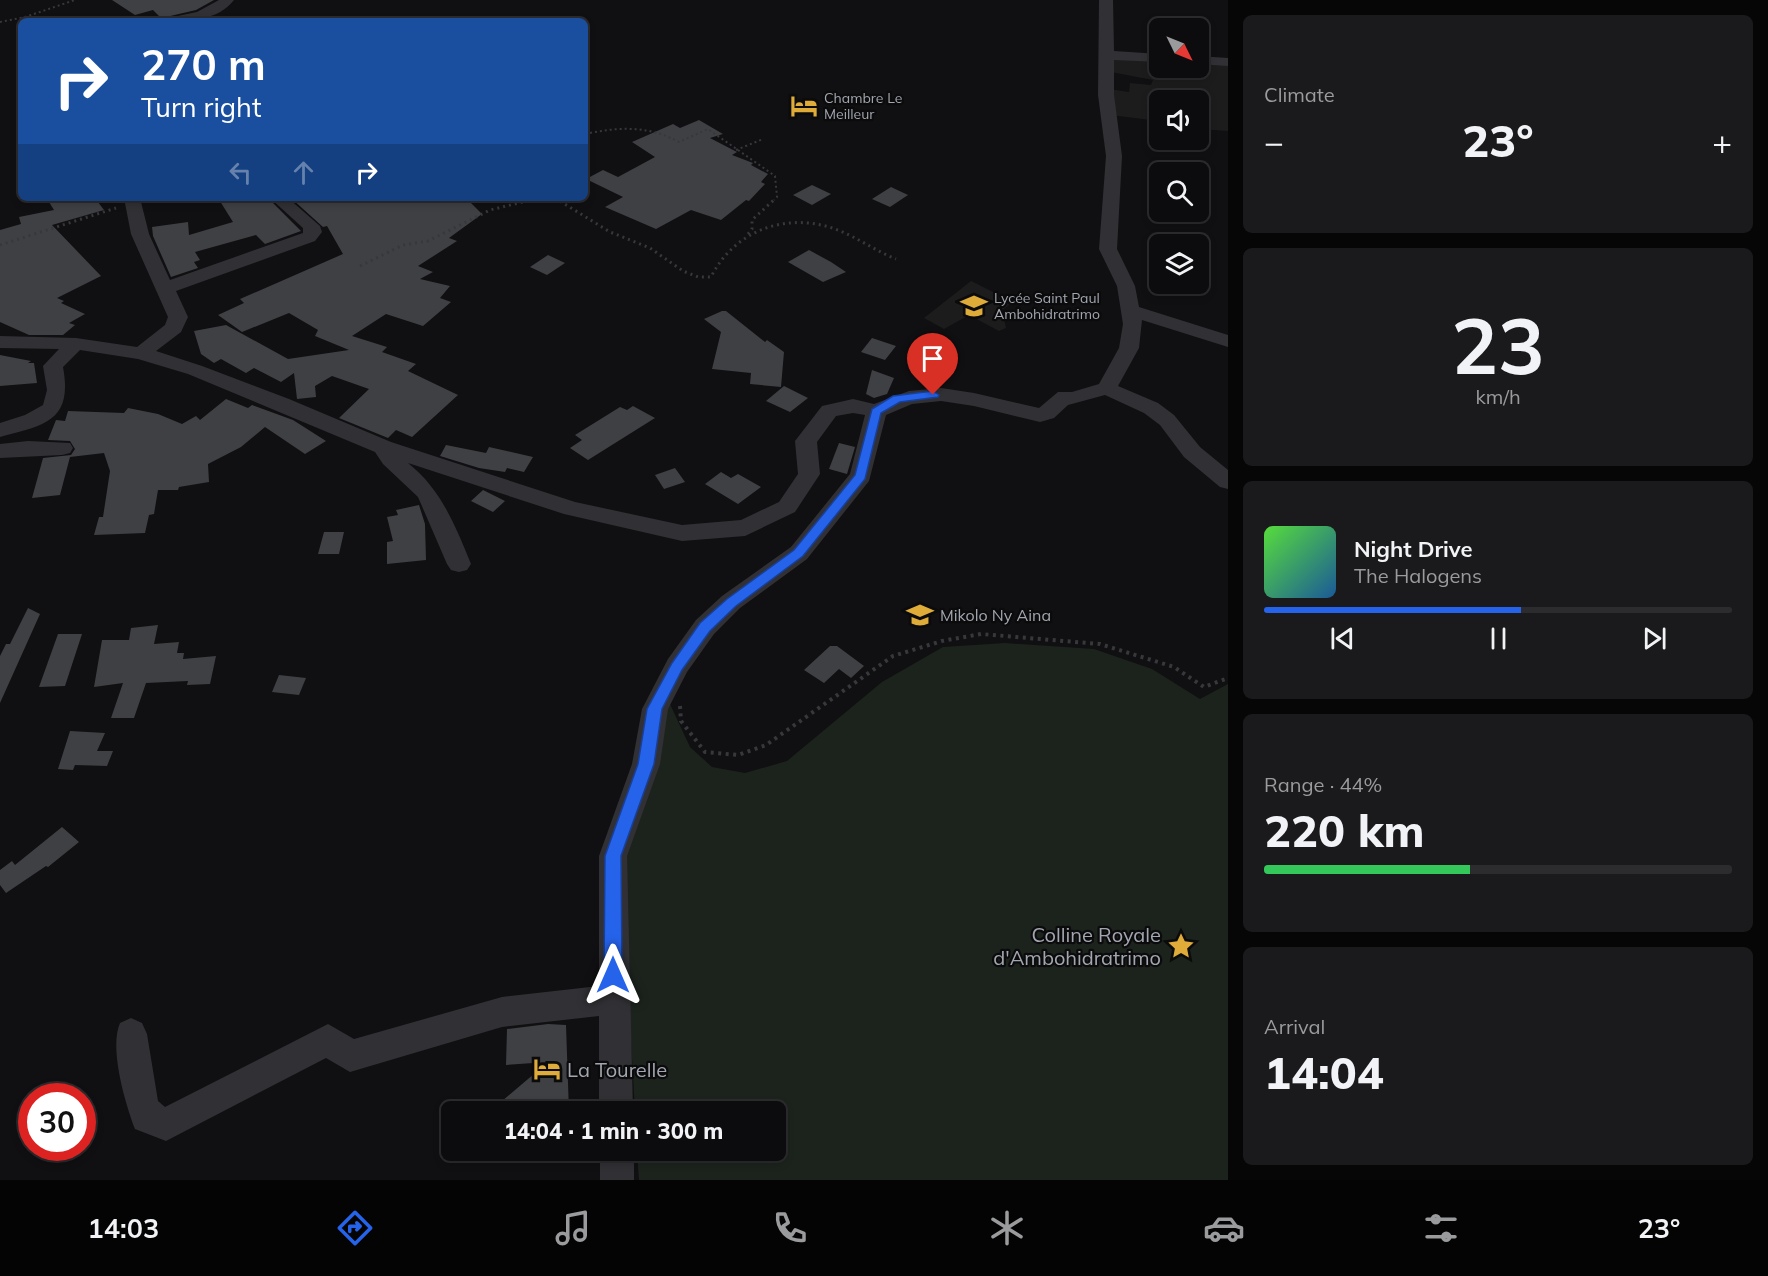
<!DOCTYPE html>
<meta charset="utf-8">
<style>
:root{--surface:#0c0b0d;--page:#1a191b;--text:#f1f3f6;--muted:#9a9b9d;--line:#2c2b2e;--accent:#2563eb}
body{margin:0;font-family:Mulish,sans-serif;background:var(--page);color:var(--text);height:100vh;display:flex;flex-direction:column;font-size:22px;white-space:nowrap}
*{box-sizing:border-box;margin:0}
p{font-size:20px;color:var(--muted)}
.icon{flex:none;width:33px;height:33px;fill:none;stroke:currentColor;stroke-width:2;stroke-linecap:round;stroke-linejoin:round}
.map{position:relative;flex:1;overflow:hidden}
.details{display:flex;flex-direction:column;gap:15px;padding:15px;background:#070607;width:540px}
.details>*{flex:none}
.top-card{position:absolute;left:18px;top:18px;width:570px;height:183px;border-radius:9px;box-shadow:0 3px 9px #0003,0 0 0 2px var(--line);background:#1a4fa0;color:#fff;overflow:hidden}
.needle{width:39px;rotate:133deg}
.buttons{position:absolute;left:1149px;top:18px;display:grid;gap:12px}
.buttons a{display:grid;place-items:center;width:60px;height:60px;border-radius:9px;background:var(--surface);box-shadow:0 3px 9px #0003,0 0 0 2px var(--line);font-size:30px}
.speed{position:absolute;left:18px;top:1083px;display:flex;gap:12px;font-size:30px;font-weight:700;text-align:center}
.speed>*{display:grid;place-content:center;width:78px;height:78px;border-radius:50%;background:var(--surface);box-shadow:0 3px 9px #0003,0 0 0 2px var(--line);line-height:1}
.speed .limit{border:9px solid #d22;background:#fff;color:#111}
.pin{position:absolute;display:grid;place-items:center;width:51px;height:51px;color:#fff;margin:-62px -26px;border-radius:50% 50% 50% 0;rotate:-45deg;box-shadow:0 0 6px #0007}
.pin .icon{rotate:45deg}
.me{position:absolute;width:66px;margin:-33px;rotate:0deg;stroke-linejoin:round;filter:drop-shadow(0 0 4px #0008)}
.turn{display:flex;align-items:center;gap:21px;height:126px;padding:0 24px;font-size:27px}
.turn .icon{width:78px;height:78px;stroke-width:2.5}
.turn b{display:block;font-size:42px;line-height:51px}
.lanes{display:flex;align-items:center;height:57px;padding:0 24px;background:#0003;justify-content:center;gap:30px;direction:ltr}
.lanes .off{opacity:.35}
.big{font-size:45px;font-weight:800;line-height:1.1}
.details .tile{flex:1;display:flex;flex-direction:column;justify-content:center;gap:9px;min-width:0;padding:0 21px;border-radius:9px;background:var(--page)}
.details .dial{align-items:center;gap:0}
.dial b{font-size:78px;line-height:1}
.song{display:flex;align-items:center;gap:18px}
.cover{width:72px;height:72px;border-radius:9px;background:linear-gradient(135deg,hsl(110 70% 55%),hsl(210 70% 35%))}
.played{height:6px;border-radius:3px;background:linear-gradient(90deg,var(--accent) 55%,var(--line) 55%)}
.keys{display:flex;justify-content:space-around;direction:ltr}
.heat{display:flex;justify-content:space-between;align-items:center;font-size:33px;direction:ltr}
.charge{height:9px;border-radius:4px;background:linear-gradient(90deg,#34c759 44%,var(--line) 0)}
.trip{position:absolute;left:441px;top:1101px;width:345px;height:60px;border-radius:9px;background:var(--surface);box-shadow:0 3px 9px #0003,0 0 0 2px var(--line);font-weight:800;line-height:60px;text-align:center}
.menu{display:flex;height:96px;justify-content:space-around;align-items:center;background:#050405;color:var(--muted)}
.menu .icon{width:42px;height:42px}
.menu .current{color:var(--accent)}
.menu b{font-size:27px;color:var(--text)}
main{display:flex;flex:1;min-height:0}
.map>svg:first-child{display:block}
.built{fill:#1c1c1d}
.green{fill:#1c231d}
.building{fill:#3f4044}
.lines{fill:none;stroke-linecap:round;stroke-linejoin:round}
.path-far2{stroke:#37383c;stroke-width:2;stroke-dasharray:2 3;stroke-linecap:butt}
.path-far1{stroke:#37383c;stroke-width:3;stroke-dasharray:2 4;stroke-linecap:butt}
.path{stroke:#37383c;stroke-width:4;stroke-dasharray:3 4.5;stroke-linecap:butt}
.minor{fill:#313135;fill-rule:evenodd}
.route{fill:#2563eb;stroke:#184099;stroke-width:1.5}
.labels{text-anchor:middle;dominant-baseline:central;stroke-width:4.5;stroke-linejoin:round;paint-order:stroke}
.far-poi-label{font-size:14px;fill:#a2a6b0;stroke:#0b0b0c;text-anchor:start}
.poi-label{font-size:16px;fill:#a2a6b0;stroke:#0b0b0c;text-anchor:start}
.near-poi-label{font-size:20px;fill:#a2a6b0;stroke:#0b0b0c;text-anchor:end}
</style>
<main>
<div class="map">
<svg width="1228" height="1180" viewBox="0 0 1228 1180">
<rect width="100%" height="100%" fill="#100f11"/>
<g class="built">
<polygon points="1112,58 1159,60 1160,68 1198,68 1199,62 1228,64 1228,131 1199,129 1198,100 1160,100 1159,121 1110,115 1109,89 1129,92 1130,83 1151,85 1153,80 1111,72"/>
<polygon points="971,281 1013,302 1002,310 1006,328 999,331 969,315 944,329 924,318"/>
</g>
<polygon class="green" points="1005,643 1094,649 1152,669 1200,699 1228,684 1228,1180 639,1180 637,1151 776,1150 776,1112 635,1111 621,864 669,702 690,747 712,767 745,773 787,761 882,682 943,647"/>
<g class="building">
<polygon points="112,0 214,0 196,10 166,17 159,16 153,10 135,15"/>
<polygon points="699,120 723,134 710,138 737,152 732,155 753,163 751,165 768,174 761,182 765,184 749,201 746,200 721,220 691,210 656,229 605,207 623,197 586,179 603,170 618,177 655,157 632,142 673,124 680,128"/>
<polygon points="812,185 831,194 812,205 793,195"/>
<polygon points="891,187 908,195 890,207 872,199"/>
<polygon points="62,198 95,198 104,210 52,225 101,276 57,298 64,301 61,303 85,314 69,323 75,325 63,335 29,335 0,322 0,230 21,224 19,217 54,210 49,202"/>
<polygon points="218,198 268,198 301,231 265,244 256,235 195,252 200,260 194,262 198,268 171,277 153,236 152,227 188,222 189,235 233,222"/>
<polygon points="291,198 435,198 437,201 466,198 482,214 449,238 457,241 418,266 433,272 420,279 450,286 440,298 451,302 423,326 386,314 352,336 387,347 382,352 416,364 408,371 458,395 412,437 396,430 388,438 339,418 369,389 332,376 315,386 316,397 297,399 294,373 281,382 254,368 246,373 221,359 214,363 201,354 194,331 226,325 288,359 349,350 315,336 318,330 289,313 242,332 218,315 244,303 240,299 343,254 327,226 323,227"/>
<polygon points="809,250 831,262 846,272 823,282 788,262"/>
<polygon points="548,255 565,263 547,275 530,267"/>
<polygon points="722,311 726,311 765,342 767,340 784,352 781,387 750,384 751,373 712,369 721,332 704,319"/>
<polygon points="872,338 896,346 885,360 861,352"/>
<polygon points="0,355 31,361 28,363 34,363 37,383 0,386"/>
<polygon points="872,370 894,378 887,394 874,398 866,394"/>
<polygon points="784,386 808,398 790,412 766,401"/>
<polygon points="226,399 248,408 252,405 293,420 326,441 305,454 265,427 241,447 208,464 209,482 179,487 178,490 158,490 154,514 149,515 145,533 94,535 99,517 103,517 110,471 104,453 70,457 60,495 32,498 43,458 71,455 75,449 70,441 48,440 56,420 65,421 68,411 124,413 128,408 158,414 182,424 196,416 200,420"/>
<polygon points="633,406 655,418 588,460 570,448 582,440 575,435 620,407 627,410"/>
<polygon points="839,443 855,447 847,474 829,469"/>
<polygon points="446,445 486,453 489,447 533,457 524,472 507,468 505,472 479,468 440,456"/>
<polygon points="675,468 685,482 664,489 655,475"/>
<polygon points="721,472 731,478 738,474 761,487 738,504 705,484"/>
<polygon points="483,490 505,501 493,512 471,501"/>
<polygon points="419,505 425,524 426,560 387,564 387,542 393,541 387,517 398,515 396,510"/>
<polygon points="324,532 344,532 339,554 318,554"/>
<polygon points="28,608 40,614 0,703 0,656 6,644 10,644"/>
<polygon points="158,625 154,644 179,642 177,653 184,653 183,659 216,656 210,684 187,685 188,681 146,683 134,718 111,718 123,683 94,687 102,640 129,640 131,628"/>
<polygon points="58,634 82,634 65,686 39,687"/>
<polygon points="830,646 837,646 864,666 851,678 839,669 824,683 804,670"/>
<polygon points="279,675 306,678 299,695 272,692"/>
<polygon points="70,731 105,733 97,751 113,751 107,766 75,765 73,770 58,769"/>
<polygon points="62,827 79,842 48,867 46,866 6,893 0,885 0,870 12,861 15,865"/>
<polygon points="548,1024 566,1025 569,1112 489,1112 548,1062 506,1065 507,1029"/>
</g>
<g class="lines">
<g class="path-far2">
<polyline points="0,22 25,17 75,0"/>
<path d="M585,134c33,-7 63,-9 94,8l29,-13 67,47 2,21 -3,3"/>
<polyline points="736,150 763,139"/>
<polyline points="554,198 557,200"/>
<polyline points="532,200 540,198"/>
</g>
<g class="path-far1">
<path d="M555,198l55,34 40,16 33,23 15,6h13c22,-44 70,-64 118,-50 24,7 44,23 67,32"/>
<polyline points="748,234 752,229 752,220 776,198"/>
<polyline points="0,245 116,208"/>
<polyline points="360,266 403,245 428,241 490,210 539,198"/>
</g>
<polyline class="path" points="680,706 681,721 705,752 738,755 766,745 893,656 942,641 981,634 1100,644 1174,667 1204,687 1228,678"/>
<g class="minor">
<path d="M219,0h15c-17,21 -43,21 -68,21l2,-3 29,-6z"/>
<path d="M1099,0h14l1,51 46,3v8l-46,-2v35l8,61 -5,93 18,37 4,21 89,28v12l-86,-27 -3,28 -21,38 40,17 16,12 26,32 28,23v19l-8,-2 -36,-30 -24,-32 -16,-12 -39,-18 -37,10 -14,13 -14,4 -66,-16 -33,-5 -29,3 -26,11 -17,66 -62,78 -67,49 -26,26 -27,38 -19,37 -8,55 -33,92 6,256h-34v-96l-97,11 -152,45 -24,-14 -160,83 -31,-12c-10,-26 -26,-81 -15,-106l11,-5 11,5 5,11 11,67 7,6 163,-83 26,15 148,-42 97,-11v-130l33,-92 10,-55 26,-50 28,-39 26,-24 69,-49 59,-73 15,-59 -12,-2 -17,3 -19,26 3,32 -25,38 -50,24 -63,5 -118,-27 -156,-51c33,26 47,62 63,101l-4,6 -8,2 -8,-2 -4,-6 -29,-67 -35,-33 -8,-12 -187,-78 -50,-15 -58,-9 -17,17c10,54 -18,58 -63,70v-14l25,-8 18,-10 4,-15 -4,-24 16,-17 -59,-1v-12l76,2 61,9 28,-22 3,-8 -37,-83 -7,-36h16l9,36 21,46 133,-47v-5l-33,-30h18l32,28 2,6 -7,9 -139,50 12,26 -7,15 -25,19 46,15 87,33 102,43 184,60 107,23 59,-5 38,-18 19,-28 -3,-33 27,-35 31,-7 21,5 35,-13 32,-3 33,5 65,15 19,-16h14l27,-8 20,-36 4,-24 -6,-38 -18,-37 7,-93 -8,-61z"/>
<polygon points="1198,56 1228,58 1228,66 1198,64"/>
<polygon points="28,441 70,443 73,448 70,453 62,455 0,458 0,444"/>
<rect x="600" y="1150" width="34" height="30"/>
</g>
</g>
<polygon class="route" points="933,391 939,395 938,397 900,402 881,413 865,479 803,556 736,606 710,631 682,670 662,709 654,764 621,856 622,975 619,981 613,984 607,981 604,975 605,856 638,764 647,709 672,663 700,623 727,599 794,550 855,475 872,409 893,396"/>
<defs>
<symbol id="hotel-bare" viewBox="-9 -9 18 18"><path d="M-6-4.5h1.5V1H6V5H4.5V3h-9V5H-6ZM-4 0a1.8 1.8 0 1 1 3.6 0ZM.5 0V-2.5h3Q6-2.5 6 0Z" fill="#dfac39" stroke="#0b0b0c" stroke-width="2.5" paint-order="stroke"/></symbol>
<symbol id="school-bare" viewBox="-9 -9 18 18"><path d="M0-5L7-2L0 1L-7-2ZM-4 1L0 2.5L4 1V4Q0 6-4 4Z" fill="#dfac39" stroke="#0b0b0c" stroke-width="2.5" paint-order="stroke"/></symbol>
<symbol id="sight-bare" viewBox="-9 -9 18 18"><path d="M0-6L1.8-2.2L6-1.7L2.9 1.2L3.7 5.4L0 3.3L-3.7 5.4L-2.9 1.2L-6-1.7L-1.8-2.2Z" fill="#dfac39" stroke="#0b0b0c" stroke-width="2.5" paint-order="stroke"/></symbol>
</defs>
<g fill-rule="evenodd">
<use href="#hotel-bare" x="785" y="87" width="38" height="38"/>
<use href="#school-bare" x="955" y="287" width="38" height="38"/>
<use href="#school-bare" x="901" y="596" width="38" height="38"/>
<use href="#sight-bare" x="1162" y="927" width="38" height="38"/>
<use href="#hotel-bare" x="528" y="1050" width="38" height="38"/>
</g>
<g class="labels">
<g class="far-poi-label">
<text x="824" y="98">Chambre Le<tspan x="824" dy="16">Meilleur</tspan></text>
<text x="994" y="298">Lycée Saint Paul<tspan x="994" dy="16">Ambohidratrimo</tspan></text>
</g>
<g class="poi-label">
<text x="940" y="615">Mikolo Ny Aina</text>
</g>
<g class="near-poi-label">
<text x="1161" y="934">Colline Royale<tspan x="1161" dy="23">d'Ambohidratrimo</tspan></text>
<text x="567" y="1069" text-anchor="start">La Tourelle</text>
</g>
</g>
</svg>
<div class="buttons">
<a><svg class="needle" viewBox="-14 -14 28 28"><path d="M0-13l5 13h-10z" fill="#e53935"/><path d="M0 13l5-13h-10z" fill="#9a9b9d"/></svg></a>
<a><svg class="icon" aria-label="sound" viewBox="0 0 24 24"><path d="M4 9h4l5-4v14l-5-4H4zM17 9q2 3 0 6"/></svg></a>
<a><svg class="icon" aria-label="search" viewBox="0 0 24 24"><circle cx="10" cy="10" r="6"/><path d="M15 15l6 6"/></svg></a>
<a><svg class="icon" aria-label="layers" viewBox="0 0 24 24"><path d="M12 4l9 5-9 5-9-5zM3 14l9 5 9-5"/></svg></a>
</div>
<div class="speed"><div class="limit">30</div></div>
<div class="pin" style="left:933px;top:395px;background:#d93025"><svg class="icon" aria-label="arrive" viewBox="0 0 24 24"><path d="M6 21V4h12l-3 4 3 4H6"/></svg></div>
<svg class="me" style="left:613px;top:975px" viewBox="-20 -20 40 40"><path d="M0-17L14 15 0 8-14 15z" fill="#2563eb" stroke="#fff" stroke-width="4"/></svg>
<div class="trip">14:04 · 1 min · 300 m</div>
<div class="top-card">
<div class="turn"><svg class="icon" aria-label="right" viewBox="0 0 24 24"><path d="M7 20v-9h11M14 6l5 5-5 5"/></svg><div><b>270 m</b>Turn right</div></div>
<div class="lanes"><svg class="icon off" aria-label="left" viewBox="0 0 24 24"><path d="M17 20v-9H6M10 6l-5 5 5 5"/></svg><svg class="icon off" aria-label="ahead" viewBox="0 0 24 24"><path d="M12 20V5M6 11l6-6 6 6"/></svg><svg class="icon" aria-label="right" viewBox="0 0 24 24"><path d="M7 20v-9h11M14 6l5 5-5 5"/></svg></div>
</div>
</div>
<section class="details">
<div class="tile"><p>Climate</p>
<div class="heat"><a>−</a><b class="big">23°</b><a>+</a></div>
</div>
<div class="tile dial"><b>23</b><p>km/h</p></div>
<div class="tile">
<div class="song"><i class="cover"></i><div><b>Night Drive</b><p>The Halogens</p></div></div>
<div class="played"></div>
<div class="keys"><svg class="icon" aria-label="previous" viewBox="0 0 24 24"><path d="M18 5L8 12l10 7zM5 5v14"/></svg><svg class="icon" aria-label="pause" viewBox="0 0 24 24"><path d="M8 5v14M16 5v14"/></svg><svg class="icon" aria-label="next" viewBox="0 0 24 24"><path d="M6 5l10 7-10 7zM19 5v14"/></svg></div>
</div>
<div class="tile"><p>Range · 44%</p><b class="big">220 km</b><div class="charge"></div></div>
<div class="tile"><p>Arrival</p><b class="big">14:04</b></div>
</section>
</main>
<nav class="menu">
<b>14:03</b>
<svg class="icon current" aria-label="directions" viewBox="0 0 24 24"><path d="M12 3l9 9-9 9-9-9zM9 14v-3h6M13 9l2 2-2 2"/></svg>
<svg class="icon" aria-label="music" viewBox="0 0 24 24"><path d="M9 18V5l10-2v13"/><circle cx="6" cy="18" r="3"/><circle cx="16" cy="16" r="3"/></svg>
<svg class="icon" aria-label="phone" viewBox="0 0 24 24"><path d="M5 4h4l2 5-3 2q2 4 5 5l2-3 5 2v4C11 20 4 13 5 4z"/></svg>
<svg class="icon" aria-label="climate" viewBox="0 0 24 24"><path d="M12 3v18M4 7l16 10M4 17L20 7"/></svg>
<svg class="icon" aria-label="car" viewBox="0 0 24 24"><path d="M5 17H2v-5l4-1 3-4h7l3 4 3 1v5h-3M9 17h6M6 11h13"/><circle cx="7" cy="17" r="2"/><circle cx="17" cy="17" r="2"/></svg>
<svg class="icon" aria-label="filters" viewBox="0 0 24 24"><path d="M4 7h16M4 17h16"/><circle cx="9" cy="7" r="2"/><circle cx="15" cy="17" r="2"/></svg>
<b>23°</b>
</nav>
